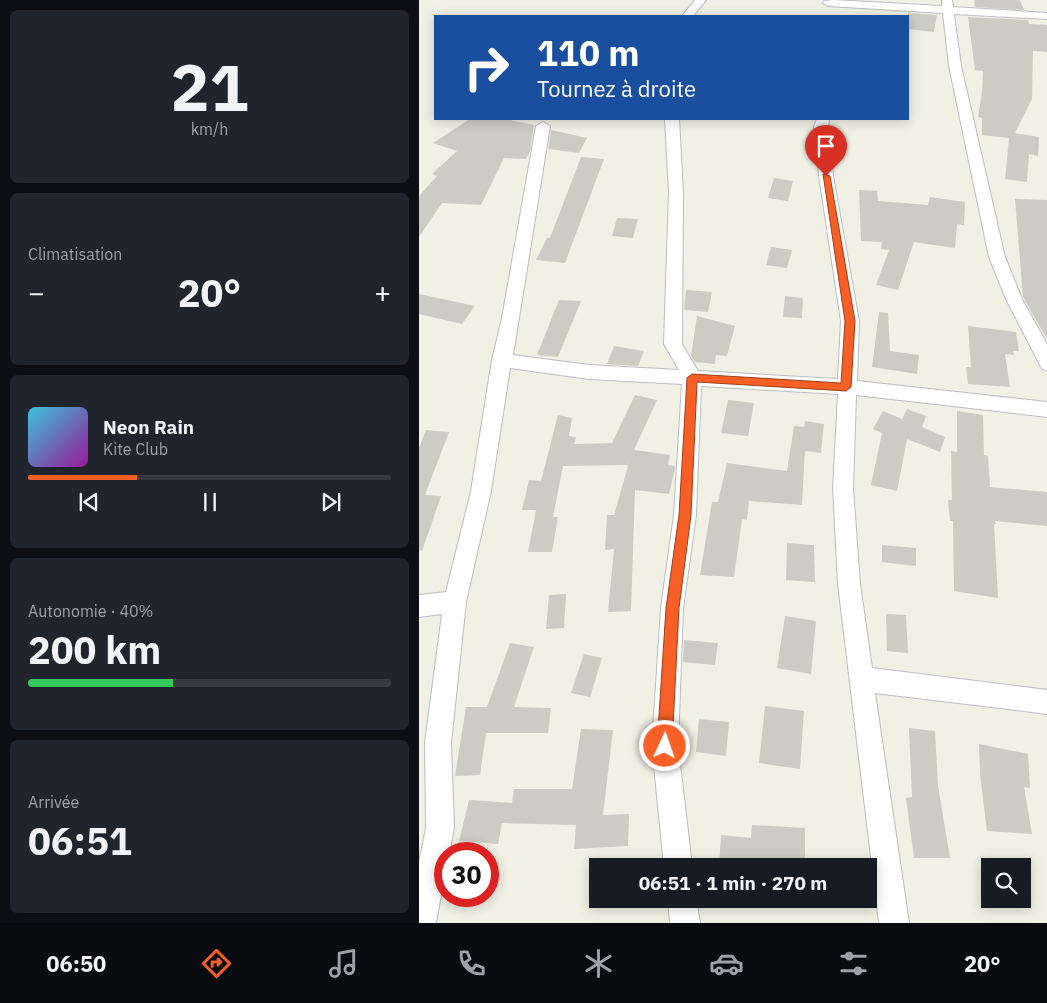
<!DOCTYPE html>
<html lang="fr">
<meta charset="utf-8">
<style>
:root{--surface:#171b24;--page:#20242c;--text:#f1f3f6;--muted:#9ea1a6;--line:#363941;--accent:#f65f25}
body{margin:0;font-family:"IBM Plex Sans",sans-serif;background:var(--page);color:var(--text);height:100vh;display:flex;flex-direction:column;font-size:19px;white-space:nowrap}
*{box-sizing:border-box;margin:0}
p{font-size:16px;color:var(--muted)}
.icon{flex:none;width:28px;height:28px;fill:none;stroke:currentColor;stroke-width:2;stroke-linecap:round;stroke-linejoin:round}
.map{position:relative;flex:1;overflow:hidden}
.panel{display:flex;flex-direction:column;gap:10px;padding:10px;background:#0d0f14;width:419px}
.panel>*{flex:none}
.guide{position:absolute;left:15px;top:15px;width:475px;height:105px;border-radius:0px;box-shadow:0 2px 12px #0003;background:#1a4fa0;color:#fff;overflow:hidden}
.tools{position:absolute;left:562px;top:858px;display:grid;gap:10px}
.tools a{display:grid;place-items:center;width:50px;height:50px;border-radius:0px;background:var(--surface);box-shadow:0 2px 12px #0003;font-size:25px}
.speed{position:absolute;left:15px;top:842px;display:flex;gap:10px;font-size:25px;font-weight:700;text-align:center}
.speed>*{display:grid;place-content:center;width:65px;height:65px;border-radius:50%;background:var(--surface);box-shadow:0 2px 12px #0003;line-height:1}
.speed .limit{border:8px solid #d22;background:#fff;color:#111}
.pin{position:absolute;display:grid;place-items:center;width:42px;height:42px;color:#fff;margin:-51px -21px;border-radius:50% 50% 50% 0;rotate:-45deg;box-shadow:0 0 5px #0007}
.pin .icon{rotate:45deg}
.me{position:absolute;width:55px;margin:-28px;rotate:3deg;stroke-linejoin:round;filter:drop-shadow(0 0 4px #0008)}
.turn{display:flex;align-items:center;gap:18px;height:105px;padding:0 20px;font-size:22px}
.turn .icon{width:65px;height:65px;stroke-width:2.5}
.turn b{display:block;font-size:35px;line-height:42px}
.big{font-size:38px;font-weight:700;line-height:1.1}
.panel .card{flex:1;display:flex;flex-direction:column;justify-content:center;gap:8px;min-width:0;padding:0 18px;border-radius:8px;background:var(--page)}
.panel .dial{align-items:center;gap:0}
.dial b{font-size:65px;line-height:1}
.song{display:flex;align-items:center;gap:15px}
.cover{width:60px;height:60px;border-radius:8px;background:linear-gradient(135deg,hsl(190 70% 55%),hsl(300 70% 35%))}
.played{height:5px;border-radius:2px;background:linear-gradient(90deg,var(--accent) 30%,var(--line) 30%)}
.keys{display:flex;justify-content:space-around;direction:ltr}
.heat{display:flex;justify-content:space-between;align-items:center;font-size:28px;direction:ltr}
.charge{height:8px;border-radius:4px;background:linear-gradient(90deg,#34c759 40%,var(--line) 0)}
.trip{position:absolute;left:170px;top:858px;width:288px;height:50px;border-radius:0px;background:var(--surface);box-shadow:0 2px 12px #0003;font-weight:700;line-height:50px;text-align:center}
.tab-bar{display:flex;height:80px;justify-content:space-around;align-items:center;background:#090b0e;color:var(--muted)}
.tab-bar .icon{width:35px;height:35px}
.tab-bar .on{color:var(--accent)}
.tab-bar b{font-size:22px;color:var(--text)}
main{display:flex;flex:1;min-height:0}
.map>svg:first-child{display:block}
.building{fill:#cdccc4}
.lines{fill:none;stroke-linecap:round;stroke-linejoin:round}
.minor-casing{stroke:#bcbdc5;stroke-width:2}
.minor{fill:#fff;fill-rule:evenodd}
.route{fill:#f65f25;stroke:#a03e18}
</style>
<main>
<section class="panel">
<div class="card dial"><b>21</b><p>km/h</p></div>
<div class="card"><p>Climatisation</p>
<div class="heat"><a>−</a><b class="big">20°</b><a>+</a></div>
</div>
<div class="card">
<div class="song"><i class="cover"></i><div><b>Neon Rain</b><p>Kite Club</p></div></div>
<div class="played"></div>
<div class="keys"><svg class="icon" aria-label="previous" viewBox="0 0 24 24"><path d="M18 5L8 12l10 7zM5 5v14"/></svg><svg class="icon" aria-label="pause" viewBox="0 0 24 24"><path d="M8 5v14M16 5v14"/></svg><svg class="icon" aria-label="next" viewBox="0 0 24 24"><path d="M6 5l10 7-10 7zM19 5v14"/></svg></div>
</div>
<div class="card"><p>Autonomie · 40%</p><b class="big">200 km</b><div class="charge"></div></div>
<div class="card"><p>Arrivée</p><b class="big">06:51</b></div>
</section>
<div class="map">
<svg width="629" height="923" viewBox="0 0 629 923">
<rect width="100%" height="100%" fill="#f0f0e5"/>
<g class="building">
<polygon points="555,0 601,0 605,10 556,7"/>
<polygon points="489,13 518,15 515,32 489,29"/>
<polygon points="549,17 609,20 610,24 629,25 629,52 614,51 613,99 596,133 620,137 619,156 610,154 608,182 586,179 590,138 563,135 563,118 559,117 563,93 564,71 556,70"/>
<polygon points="51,119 87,119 115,125 111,152 107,159 85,158 62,205 23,203 0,237 0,196 18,176 13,174 38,151 14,143"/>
<polygon points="132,130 168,138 160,153 129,149"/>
<polygon points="162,157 185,159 146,263 117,260 128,238 131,238"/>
<polygon points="355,178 374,181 369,201 349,198"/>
<polygon points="440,190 458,191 459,201 509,205 511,197 546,202 545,225 538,224 536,248 495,242 479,290 457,285 470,250 462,249 463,242 442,241"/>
<polygon points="596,199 629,200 629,341 604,297"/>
<polygon points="198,218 219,219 214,238 193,236"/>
<polygon points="352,247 373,250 368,268 347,265"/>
<polygon points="267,290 293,292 289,312 265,310"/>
<polygon points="0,294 56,306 43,324 0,314"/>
<polygon points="366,296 384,298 383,318 364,317"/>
<polygon points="140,300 162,301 139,357 118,355"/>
<polygon points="460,312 469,313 471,351 500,355 498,374 453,367"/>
<polygon points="278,316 316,326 308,356 297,355 296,364 276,362 272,356"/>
<polygon points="549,326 597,332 600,351 594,351 595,355 586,354 591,387 549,384 547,367 552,367"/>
<polygon points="195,346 225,351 219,366 188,364"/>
<polygon points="216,395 238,400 215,450 251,455 249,465 256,466 256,469 250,494 216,490 212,611 189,612 195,549 186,550 188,515 195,515 211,459 209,465 144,466 134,517 139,517 133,552 109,552 117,510 103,510 110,480 122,481 139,415 153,418 150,436 157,437 155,444 193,443"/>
<polygon points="309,400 335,403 329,436 302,433"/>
<polygon points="488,409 507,416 503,427 526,437 521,452 488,439 478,491 452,485 463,433 454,429 464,411 483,419"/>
<polygon points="538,411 564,415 565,455 569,456 571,487 629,492 629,526 576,521 577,524 575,524 579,598 535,591 534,521 531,521 529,500 533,500 532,451 538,452"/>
<polygon points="386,421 405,424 402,453 386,451 383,505 330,501 328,520 323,519 315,577 281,575 293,502 299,502 308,463 368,471 375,426 385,427"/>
<polygon points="7,430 30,432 6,495 22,496 3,551 0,550 0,448"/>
<polygon points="368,543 395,545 396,582 367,580"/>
<polygon points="463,545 497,548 497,566 463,562"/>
<polygon points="147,594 145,628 127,629 130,595"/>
<polygon points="467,614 487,615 489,653 468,651"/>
<polygon points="366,616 397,621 392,674 358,668"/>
<polygon points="265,640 299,643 296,665 264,662"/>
<polygon points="91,643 115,647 95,707 132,708 129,733 67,733 61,775 36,776 47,707 68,707"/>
<polygon points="165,654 183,658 171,697 152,693"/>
<polygon points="346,706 385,711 381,769 340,763"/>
<polygon points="280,719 310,722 307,756 277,752"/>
<polygon points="490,728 516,731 519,786 531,858 495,858 487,798 493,797"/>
<polygon points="162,729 194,730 184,815 210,814 209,846 155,849 157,825 83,823 79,844 40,841 50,800 93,803 95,789 153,789"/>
<polygon points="560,744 609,754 611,788 605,787 613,834 568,831 561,774"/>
<polygon points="333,825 386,828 386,866 300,866 302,835 332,838"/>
</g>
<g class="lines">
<defs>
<g id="minor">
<polygon points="276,0 287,0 274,16 263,16"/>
<polygon points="414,0 523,6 523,0 533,0 534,7 629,13 629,19 535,14 542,66 586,257 603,299 629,346 629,371 623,369 587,299 570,257 530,66 524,13 409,6 404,3 405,1"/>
<polygon points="246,119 260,119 264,192 263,344 279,371 419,379 422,321 400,176 395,127 398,119 410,119 409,127 414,176 440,321 438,381 629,402 629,417 437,395 434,488 441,584 453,668 629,690 629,714 456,693 490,923 460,923 419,584 414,488 419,394 282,386 277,515 264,608 259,746 273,866 245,866 233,746 242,608 255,515 263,384 170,379 91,368 72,491 47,602 32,743 35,828 30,854 26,854 26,872 17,923 0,923 0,863 7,828 6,743 23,614 0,617 0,595 27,592 52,491 73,360 83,318 117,126 124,122 131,126 94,355 170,365 260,370 245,344 250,192"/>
<polygon points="249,899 277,899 281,923 251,923"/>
</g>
</defs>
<use href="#minor" class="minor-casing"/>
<use href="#minor" class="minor"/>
</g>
<polygon class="route" points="404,174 411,176 436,321 432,387 427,391 278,382 272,515 260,608 253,746 251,752 246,754 240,752 238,746 247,608 260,515 268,378 273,374 422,383 426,321"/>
</svg>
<div class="tools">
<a><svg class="icon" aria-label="search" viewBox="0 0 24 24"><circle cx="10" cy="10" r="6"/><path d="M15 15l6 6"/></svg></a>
</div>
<div class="speed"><div class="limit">30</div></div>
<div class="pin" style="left:407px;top:176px;background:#d93025"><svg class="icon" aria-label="arrive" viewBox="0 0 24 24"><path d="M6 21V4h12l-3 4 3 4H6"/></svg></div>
<svg class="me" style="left:246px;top:746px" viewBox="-20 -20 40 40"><circle r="17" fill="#f65f25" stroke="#fff" stroke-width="3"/><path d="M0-11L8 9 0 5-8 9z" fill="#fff"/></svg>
<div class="trip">06:51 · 1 min · 270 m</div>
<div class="guide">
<div class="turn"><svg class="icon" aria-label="right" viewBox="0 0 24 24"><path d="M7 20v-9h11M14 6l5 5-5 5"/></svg><div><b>110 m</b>Tournez à droite</div></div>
</div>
</div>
</main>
<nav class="tab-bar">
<b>06:50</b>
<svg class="icon on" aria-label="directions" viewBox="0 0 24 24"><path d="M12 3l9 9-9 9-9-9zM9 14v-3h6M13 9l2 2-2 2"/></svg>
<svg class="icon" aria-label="music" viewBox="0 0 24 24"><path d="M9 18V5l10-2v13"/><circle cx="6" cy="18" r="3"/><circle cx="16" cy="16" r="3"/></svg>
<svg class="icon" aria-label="phone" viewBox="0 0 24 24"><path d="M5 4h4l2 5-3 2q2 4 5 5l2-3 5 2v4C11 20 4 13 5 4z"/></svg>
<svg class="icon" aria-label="climate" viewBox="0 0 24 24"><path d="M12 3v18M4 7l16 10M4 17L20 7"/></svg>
<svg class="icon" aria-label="car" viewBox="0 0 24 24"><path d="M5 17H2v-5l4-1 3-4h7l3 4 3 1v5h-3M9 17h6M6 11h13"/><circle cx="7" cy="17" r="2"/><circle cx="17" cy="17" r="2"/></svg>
<svg class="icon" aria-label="filters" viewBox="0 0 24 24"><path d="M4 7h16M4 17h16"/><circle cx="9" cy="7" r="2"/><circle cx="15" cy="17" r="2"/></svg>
<b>20°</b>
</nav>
